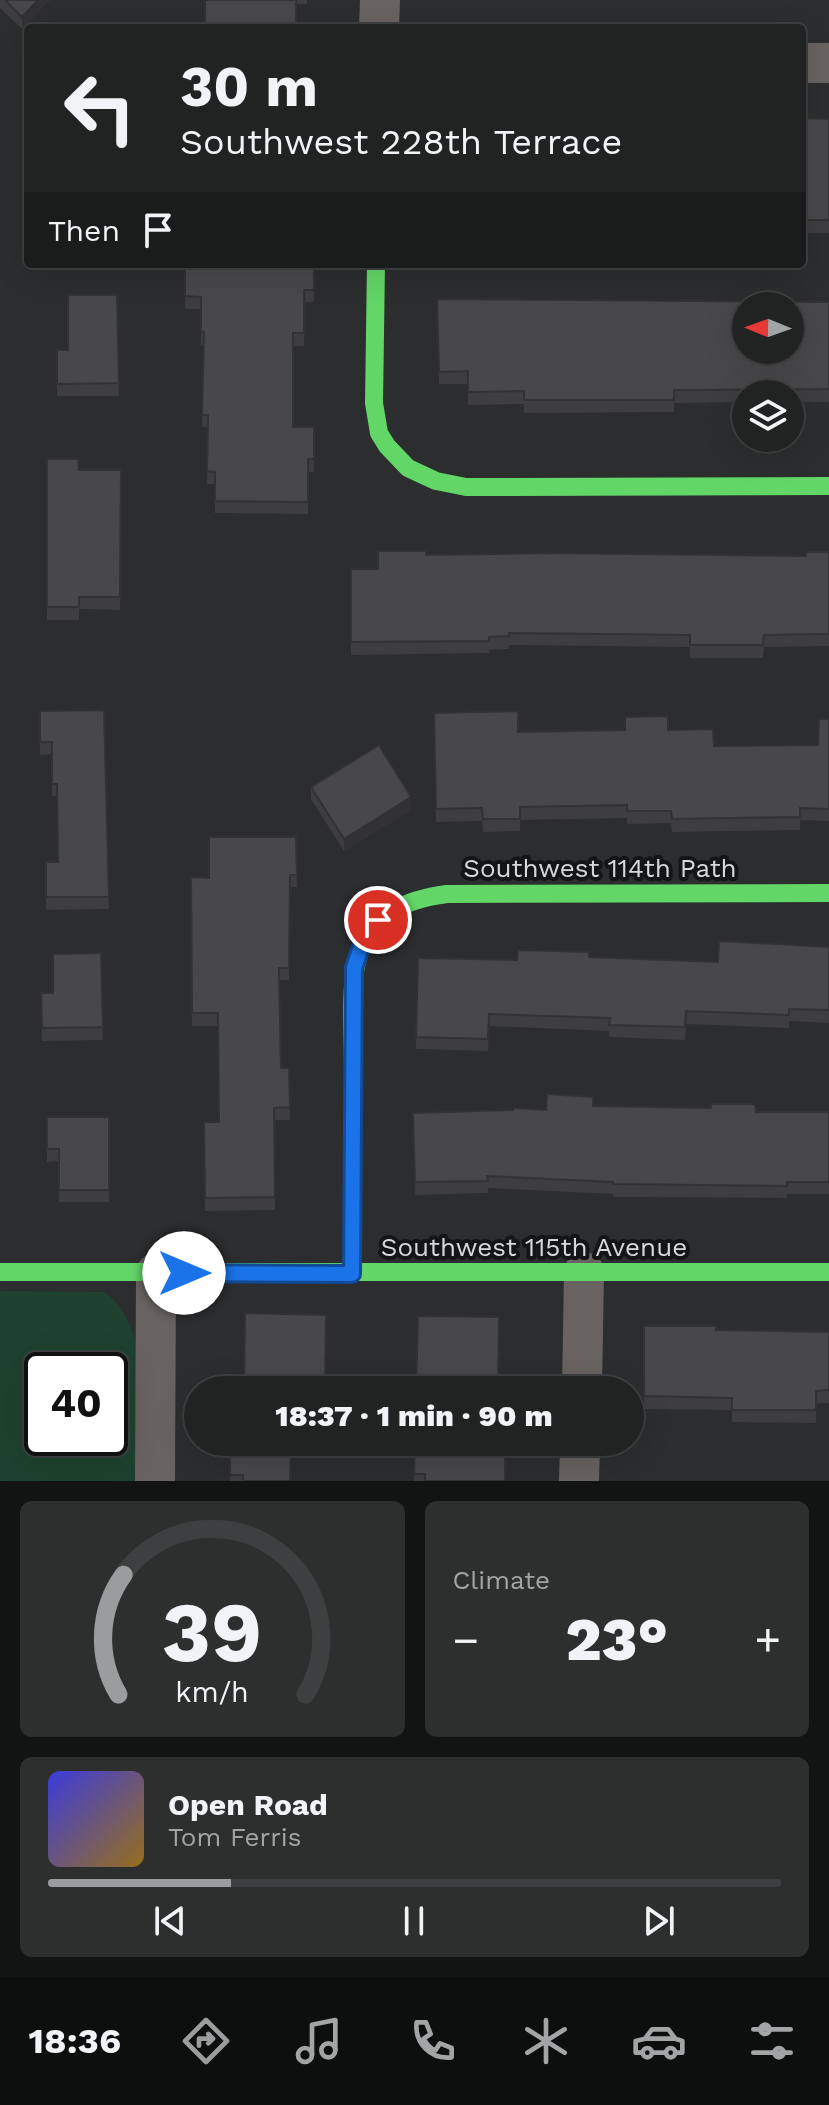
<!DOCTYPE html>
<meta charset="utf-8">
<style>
:root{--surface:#212222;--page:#2d2f2f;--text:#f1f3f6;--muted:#a2a4a5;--line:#3e3f40;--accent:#9b9c9e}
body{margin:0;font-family:"Work Sans",sans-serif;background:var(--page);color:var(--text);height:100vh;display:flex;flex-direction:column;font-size:30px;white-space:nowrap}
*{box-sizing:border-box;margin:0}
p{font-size:26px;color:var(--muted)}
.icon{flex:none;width:44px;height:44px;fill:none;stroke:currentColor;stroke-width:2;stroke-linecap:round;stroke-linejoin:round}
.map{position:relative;height:1481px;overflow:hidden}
.panel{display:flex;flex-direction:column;gap:20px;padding:20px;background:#121313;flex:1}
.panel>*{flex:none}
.top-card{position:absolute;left:24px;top:24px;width:782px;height:244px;border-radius:8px;box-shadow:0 8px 32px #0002,0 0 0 2px var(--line);background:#212222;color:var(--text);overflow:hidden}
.needle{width:52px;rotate:271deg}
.buttons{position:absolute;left:732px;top:292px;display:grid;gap:16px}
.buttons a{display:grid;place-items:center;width:72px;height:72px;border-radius:50%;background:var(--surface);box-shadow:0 8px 32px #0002,0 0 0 2px var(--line);font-size:40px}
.speed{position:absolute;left:24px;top:1352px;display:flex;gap:16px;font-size:40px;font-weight:700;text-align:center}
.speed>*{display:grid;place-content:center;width:104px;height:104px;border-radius:50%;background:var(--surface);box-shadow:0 8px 32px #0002,0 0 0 2px var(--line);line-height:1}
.speed .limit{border:4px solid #111;border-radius:12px;background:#fff;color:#111}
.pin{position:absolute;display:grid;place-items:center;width:68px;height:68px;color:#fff;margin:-34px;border:4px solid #fff;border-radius:50%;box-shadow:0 2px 8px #0007}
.me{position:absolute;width:88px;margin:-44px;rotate:90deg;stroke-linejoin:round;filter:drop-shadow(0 0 6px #0008)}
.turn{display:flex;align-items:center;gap:28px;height:168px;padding:0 24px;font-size:36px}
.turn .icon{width:104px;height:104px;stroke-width:2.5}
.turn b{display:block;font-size:56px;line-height:68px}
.then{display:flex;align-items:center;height:76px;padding:0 24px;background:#0003;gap:16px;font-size:30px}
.big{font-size:60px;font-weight:800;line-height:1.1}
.panel .widget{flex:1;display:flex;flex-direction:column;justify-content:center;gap:12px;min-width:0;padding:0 28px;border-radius:12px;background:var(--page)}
.panel .dial{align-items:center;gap:0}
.dial svg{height:208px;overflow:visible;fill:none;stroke:var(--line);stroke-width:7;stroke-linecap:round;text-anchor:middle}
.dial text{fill:var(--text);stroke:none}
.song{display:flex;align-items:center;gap:24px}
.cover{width:96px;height:96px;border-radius:12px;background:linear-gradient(135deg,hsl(240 70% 55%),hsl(40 70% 35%))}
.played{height:8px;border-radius:4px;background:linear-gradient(90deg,var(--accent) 25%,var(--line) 25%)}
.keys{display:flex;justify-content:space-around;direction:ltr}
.heat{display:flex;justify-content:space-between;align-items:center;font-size:44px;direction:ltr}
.panel .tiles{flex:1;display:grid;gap:20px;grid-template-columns:1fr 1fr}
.widget:last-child{grid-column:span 2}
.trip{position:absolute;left:184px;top:1376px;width:460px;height:80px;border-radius:40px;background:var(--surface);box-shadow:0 8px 32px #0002,0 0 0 2px var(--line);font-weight:800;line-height:80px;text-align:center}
.menu{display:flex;height:128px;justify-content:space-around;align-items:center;background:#0d0e0e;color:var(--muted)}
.menu .icon{width:56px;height:56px}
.menu .selected{color:var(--accent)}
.menu b{font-size:36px;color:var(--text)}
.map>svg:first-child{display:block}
.green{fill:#1e422f;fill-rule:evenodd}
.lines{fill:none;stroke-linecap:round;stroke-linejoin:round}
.street{stroke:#686361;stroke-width:40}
.fast{stroke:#63d668;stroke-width:18}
.jam{stroke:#b3261e;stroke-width:18}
.wall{fill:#3e3e40}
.shaded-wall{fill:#323234}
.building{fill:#48484a;stroke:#323234;stroke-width:2;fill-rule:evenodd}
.route-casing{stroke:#114b97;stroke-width:20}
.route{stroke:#1a73e8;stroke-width:14}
.labels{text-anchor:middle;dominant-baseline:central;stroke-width:8;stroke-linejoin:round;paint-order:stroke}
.street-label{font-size:26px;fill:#d7d8da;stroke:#141516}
</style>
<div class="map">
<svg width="829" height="1481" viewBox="0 0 829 1481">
<rect width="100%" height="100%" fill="#2c2d2e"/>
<path class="green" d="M0,1291l104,1c18,12 28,33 32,53v136h-136zM42,1370h68v68h-68z"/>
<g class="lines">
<g class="street">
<polyline points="379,28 380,0"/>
<polyline points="802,63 829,63"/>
<polyline points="582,1390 584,1272"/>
<polyline points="155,1481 156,1273"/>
<polyline points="579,1481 580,1442"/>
</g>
<g class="fast">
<polyline points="376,264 374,403 379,433 387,446 408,468 436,481 466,487 829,486"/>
<path d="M353,1079c1,-88 -20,-171 94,-185l382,-1"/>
<polyline points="0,1272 829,1272"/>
</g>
<polyline class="jam" points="352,1274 353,1079"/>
</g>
<g class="wall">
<polygon points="0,0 50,0 22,29 0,8"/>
<polygon points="205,0 307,0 307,4 296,4"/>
<polygon points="802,118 829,119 829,233 802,233"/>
<polygon points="185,264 314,264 314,302 304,302 304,346 293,346 293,427 314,427 314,472 308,472 308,514 215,513 215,484 207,484 208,427 202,427 204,345 201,345 201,309 185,309"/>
<polygon points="117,295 119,396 57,396 57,350 68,350"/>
<polygon points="437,299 829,302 829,402 790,402 790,394 746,394 746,402 674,403 674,412 524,413 524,404 468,405 468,384 439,384"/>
<polygon points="47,459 79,470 121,470 120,610 79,609 79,620 47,620"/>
<polygon points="829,552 829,646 764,647 763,658 690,658 690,647 509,645 509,649 489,650 489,653 351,655 351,569 378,569 426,555 806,556"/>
<polygon points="104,710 109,909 46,910 46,862 57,862 57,796 52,796 52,754 40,755 40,711"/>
<polygon points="434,713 518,732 668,730 714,746 818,745 829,719 829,821 800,820 800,830 672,832 671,823 627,824 627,818 520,820 520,831 483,832 482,821 436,822"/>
<polygon points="311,787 411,810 344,851 311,799"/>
<polygon points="296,837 297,887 290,887 289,980 279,980 281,1068 289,1068 290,1120 274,1120 275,1210 205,1211 204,1122 219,1122 218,1026 192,1026 191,877 209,878"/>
<polygon points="829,947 829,1023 789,1021 789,1028 686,1024 685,1040 609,1037 609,1031 489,1026 488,1051 416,1049 418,958 517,960 589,957 718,962"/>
<polygon points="101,953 103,1040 42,1041 41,993 53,993"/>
<polygon points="593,1106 756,1112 829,1112 829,1194 787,1194 787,1198 613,1197 613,1194 488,1188 488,1193 415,1195 413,1113 546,1110"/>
<polygon points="47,1117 109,1117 109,1202 59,1202 59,1161 47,1162"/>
<polygon points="326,1315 325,1390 244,1390"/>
<polygon points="644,1326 716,1330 829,1332 829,1403 816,1403 816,1423 732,1422 732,1410 644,1409"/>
<polygon points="230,1442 290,1481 230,1481"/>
<polygon points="415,1442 505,1481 414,1481"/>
</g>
<g class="shaded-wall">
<polygon points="38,0 50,0 22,29 22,17"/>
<polygon points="411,797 411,810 344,851 344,839"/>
</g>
<g class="building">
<polygon points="5,0 38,0 22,17"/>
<rect x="205" y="0" width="91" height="28"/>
<polygon points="802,118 829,119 829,220 802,220"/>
<polygon points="185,264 314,264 314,290 304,290 304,333 293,333 293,427 314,427 314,459 308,459 308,502 215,501 215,472 207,471 208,415 202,415 204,332 201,332 201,297 185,296"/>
<polygon points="68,295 117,295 119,383 57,384 57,350 68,350"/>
<path d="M437,299l392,3v87l-155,1v10h-150v-9l-56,1v-21l-29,1zM746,306h44v44h-44z"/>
<polygon points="47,459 78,459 79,470 121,470 120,597 79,597 79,607 47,607"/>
<polygon points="378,551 426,551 426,555 549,553 806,556 806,552 829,552 829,634 764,635 763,645 690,645 690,635 509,633 509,636 489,637 489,641 351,642 351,569 378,569"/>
<polygon points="104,710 109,897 46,897 46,862 58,862 57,784 52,784 52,742 40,742 40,711"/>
<polygon points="518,711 518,732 625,730 625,717 668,716 668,730 713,729 714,746 818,745 819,719 829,719 829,809 800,808 800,817 672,819 671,811 627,811 627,805 520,807 520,819 483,819 482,808 436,809 434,713"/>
<polygon points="379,745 411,797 344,839 311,787"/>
<polygon points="209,837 296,837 297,875 290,875 289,968 279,968 281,1068 289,1068 290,1107 274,1108 275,1197 205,1198 204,1122 219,1122 218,1013 192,1013 191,877 209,878"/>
<polygon points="719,941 829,947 829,1010 789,1009 789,1015 686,1011 685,1027 609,1025 610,1018 489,1014 488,1039 416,1037 418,958 517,960 518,950 589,952 589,957 718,962"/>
<polygon points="101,953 103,1027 42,1028 41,993 53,993 53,954"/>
<polygon points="547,1094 593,1097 593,1106 711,1108 711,1104 755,1104 756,1112 829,1112 829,1182 787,1182 787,1186 613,1184 613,1182 487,1176 488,1181 415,1182 413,1113 513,1110 514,1108 546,1110"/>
<polygon points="47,1117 109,1117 109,1190 59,1190 59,1149 47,1149"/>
<polygon points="245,1313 326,1315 325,1387 292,1387 291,1390 244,1390"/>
<polygon points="418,1316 499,1317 498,1390 416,1390"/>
<polygon points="644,1326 716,1326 716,1330 829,1332 829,1390 816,1391 816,1410 732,1410 732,1398 644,1396"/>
<polygon points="230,1442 291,1442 290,1481 243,1481 243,1475 230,1475"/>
<polygon points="415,1442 505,1442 505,1481 425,1481 425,1474 414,1474"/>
</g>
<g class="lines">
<defs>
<polyline id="route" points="184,1273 352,1274 354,968 363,941 378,920"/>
</defs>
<use href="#route" class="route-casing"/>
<use href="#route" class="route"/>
</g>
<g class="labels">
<g class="street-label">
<text x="600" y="868">Southwest 114th Path</text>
<text x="534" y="1247">Southwest 115th Avenue</text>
</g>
</g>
</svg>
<div class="buttons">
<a><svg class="needle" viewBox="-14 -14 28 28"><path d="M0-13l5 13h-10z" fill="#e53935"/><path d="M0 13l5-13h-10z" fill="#a2a4a5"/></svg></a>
<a><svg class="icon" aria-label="layers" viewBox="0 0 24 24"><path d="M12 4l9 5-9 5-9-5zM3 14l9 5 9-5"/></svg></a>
</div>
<div class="speed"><div class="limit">40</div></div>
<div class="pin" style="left:378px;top:920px;background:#d93025"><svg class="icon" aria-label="arrive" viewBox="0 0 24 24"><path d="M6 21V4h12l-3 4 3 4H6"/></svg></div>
<svg class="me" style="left:184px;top:1273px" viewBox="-20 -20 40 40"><circle r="19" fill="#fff"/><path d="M0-13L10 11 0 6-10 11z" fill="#1a73e8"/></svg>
<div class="trip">18:37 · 1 min · 90 m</div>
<div class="top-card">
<div class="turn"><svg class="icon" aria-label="left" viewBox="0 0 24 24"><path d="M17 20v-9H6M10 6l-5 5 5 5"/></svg><div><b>30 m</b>Southwest 228th Terrace</div></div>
<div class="then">Then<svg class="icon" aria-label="arrive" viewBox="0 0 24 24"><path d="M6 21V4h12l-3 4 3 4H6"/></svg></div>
</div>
</div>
<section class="panel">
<div class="tiles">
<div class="widget dial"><svg viewBox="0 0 100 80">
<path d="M14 69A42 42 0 1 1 86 69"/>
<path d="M14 69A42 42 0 0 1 16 23" stroke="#9b9c9e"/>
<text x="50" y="56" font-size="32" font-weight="700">39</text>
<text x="50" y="72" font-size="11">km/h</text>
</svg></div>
<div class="widget"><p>Climate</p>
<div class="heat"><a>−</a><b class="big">23°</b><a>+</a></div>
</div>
<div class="widget">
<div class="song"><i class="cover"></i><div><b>Open Road</b><p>Tom Ferris</p></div></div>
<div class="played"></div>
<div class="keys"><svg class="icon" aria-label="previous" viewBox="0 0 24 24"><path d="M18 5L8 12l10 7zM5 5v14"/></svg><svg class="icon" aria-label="pause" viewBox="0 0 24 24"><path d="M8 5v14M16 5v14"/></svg><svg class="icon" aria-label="next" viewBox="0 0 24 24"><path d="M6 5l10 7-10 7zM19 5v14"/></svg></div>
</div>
</div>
</section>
<nav class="menu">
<b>18:36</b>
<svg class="icon selected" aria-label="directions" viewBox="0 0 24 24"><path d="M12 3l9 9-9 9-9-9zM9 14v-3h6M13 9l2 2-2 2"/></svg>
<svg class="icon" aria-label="music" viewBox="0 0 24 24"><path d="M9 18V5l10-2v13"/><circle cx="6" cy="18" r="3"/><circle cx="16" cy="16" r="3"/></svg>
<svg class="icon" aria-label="phone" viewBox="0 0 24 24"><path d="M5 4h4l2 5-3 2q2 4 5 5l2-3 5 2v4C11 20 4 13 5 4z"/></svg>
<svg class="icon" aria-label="climate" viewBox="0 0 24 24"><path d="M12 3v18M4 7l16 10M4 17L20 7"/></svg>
<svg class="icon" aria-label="car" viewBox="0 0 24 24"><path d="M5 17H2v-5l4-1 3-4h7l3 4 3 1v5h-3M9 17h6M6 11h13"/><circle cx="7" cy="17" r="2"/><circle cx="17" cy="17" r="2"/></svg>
<svg class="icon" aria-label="filters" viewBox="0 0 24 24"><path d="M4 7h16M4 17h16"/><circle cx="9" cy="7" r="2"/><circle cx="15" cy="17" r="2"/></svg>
</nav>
